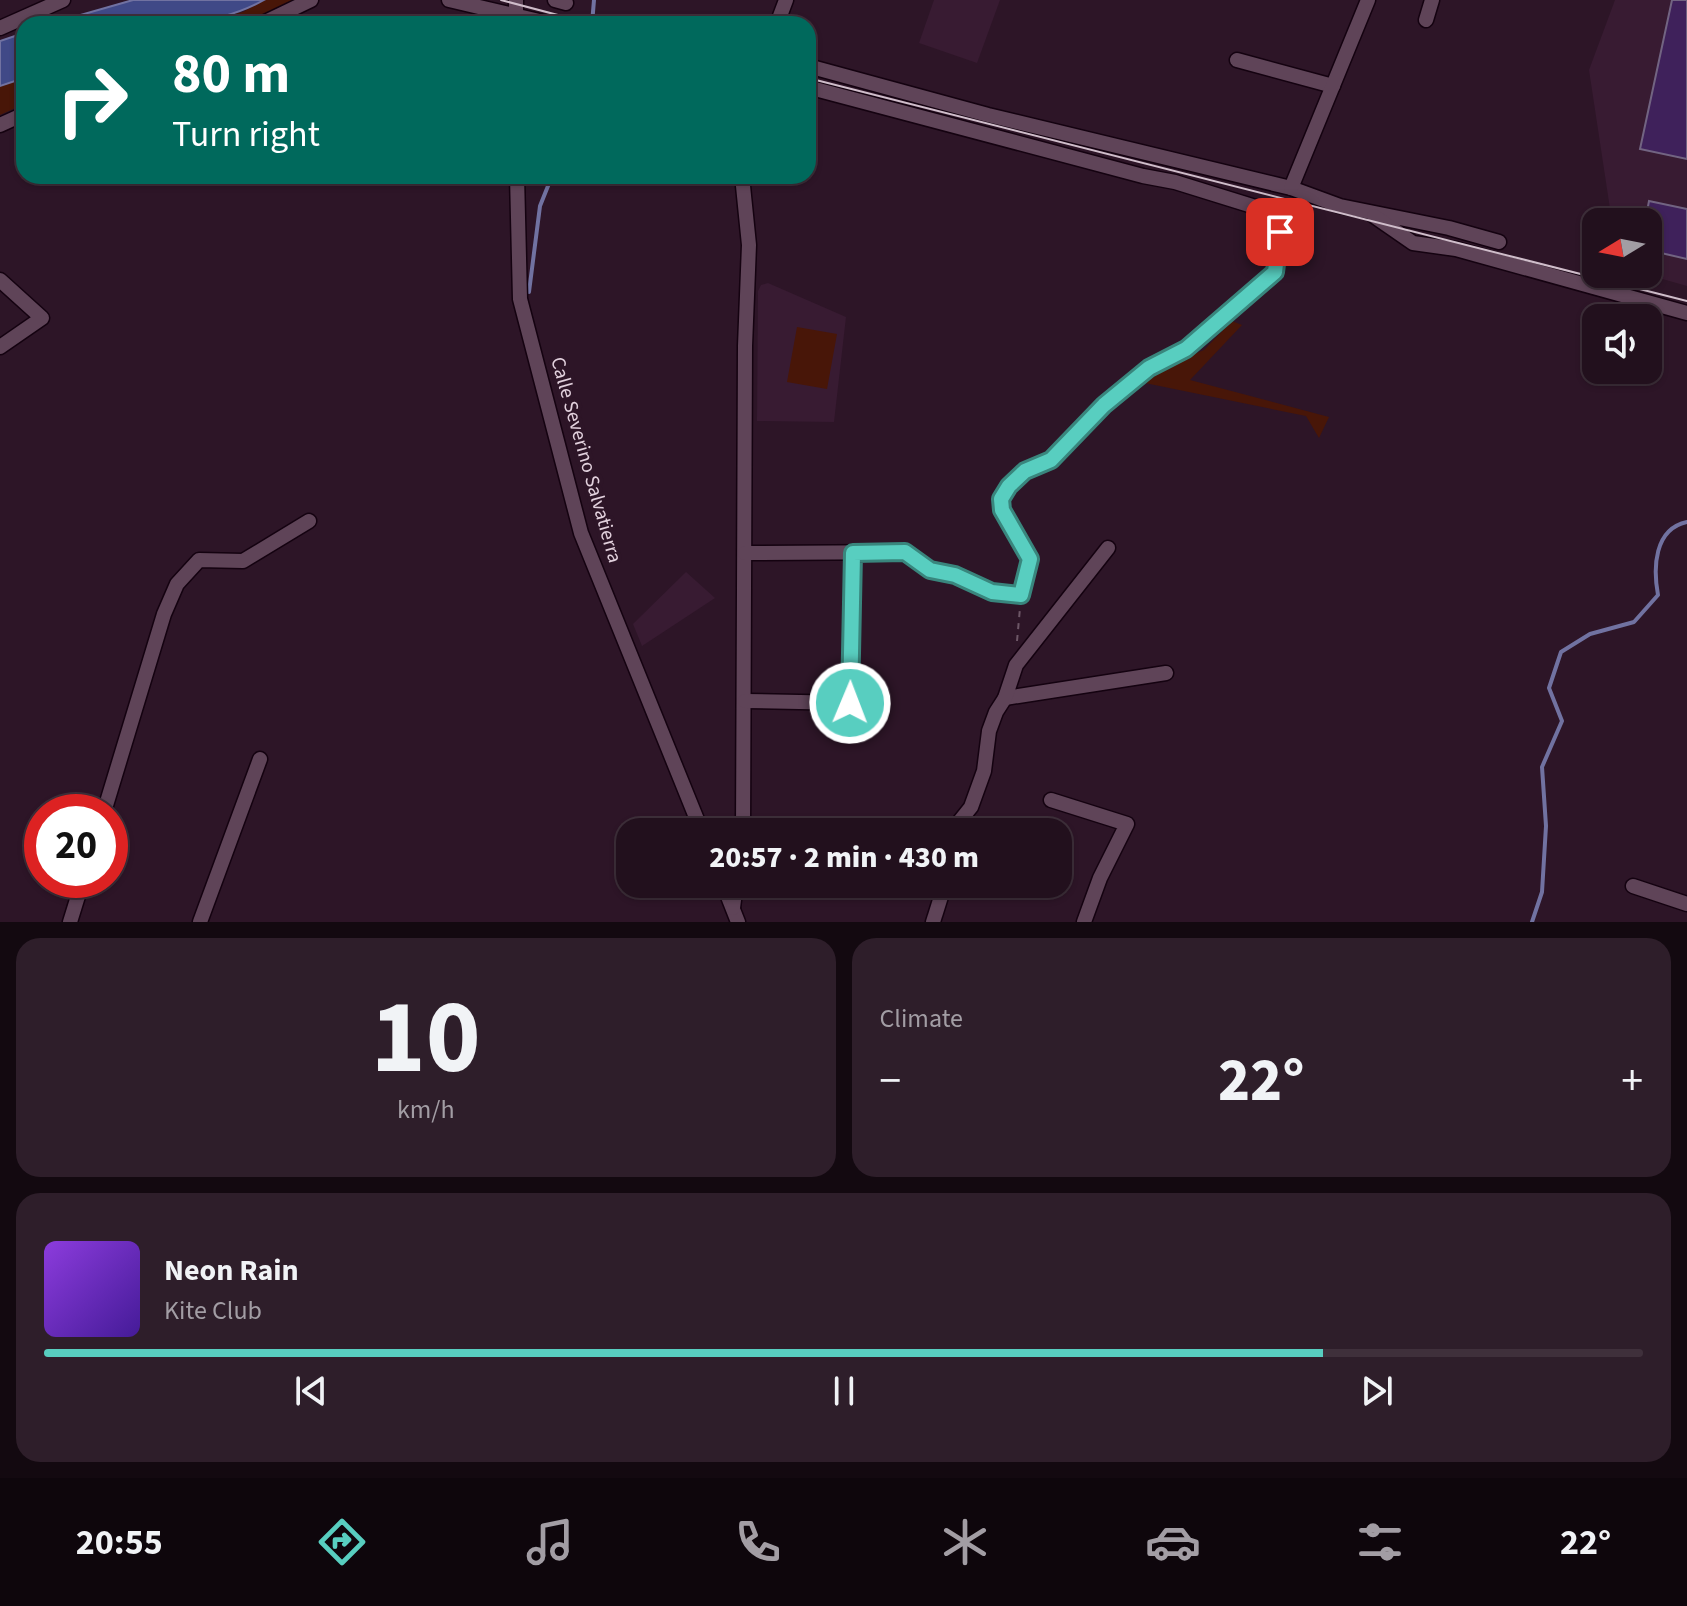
<!DOCTYPE html>
<meta charset="utf-8">
<style>
:root{--surface:#22101d;--page:#2e1e2a;--text:#f1f3f6;--muted:#a29da4;--line:#3f303b;--accent:#58cec0}
body{margin:0;font-family:"Source Sans 3",sans-serif;background:var(--page);color:var(--text);height:100vh;display:flex;flex-direction:column;font-size:30px;white-space:nowrap}
*{box-sizing:border-box;margin:0}
p{font-size:26px;color:var(--muted)}
.icon{flex:none;width:44px;height:44px;fill:none;stroke:currentColor;stroke-width:2;stroke-linecap:round;stroke-linejoin:round}
.map{position:relative;height:922px;overflow:hidden}
.panel{display:flex;flex-direction:column;gap:16px;padding:16px;background:#130910;flex:1}
.panel>*{flex:none}
.guide{position:absolute;left:16px;top:16px;width:800px;height:168px;border-radius:24px;box-shadow:0 2px 6px #0004,0 0 0 2px var(--line);background:#00695c;color:#fff;overflow:hidden}
.needle{width:52px;rotate:260deg}
.tools{position:absolute;left:1582px;top:208px;display:grid;gap:16px}
.tools a{display:grid;place-items:center;width:80px;height:80px;border-radius:16px;background:var(--surface);box-shadow:0 2px 6px #0004,0 0 0 2px var(--line);font-size:40px}
.speed{position:absolute;left:24px;top:794px;display:flex;gap:16px;font-size:40px;font-weight:700;text-align:center}
.speed>*{display:grid;place-content:center;width:104px;height:104px;border-radius:50%;background:var(--surface);box-shadow:0 2px 6px #0004,0 0 0 2px var(--line);line-height:1}
.speed .limit{border:12px solid #d22;background:#fff;color:#111}
.pin{position:absolute;display:grid;place-items:center;width:68px;height:68px;color:#fff;margin:-34px;border-radius:16px;box-shadow:0 4px 12px #0006}
.me{position:absolute;width:88px;margin:-44px;rotate:1deg;stroke-linejoin:round;filter:drop-shadow(0 0 6px #0008)}
.turn{display:flex;align-items:center;gap:28px;height:168px;padding:0 24px;font-size:36px}
.turn .icon{width:104px;height:104px;stroke-width:2.5}
.turn b{display:block;font-size:56px;line-height:68px}
.big{font-size:60px;font-weight:800;line-height:1.1}
.panel .widget{flex:1;display:flex;flex-direction:column;justify-content:center;gap:12px;min-width:0;padding:0 28px;border-radius:24px;background:var(--page)}
.panel .dial{align-items:center;gap:0}
.dial b{font-size:104px;line-height:1}
.song{display:flex;align-items:center;gap:24px}
.cover{width:96px;height:96px;border-radius:12px;background:linear-gradient(135deg,hsl(270 70% 55%),hsl(260 70% 35%))}
.played{height:8px;border-radius:4px;background:linear-gradient(90deg,var(--accent) 80%,var(--line) 80%)}
.keys{display:flex;justify-content:space-around;direction:ltr}
.heat{display:flex;justify-content:space-between;align-items:center;font-size:44px;direction:ltr}
.panel .tiles{flex:1;display:grid;gap:16px;grid-template-columns:1fr 1fr}
.widget:last-child{grid-column:span 2}
.trip{position:absolute;left:616px;top:818px;width:456px;height:80px;border-radius:24px;background:var(--surface);box-shadow:0 2px 6px #0004,0 0 0 2px var(--line);font-weight:800;line-height:80px;text-align:center}
.tabs{display:flex;height:128px;justify-content:space-around;align-items:center;background:#0e060c;color:var(--muted)}
.tabs .icon{width:56px;height:56px}
.tabs .selected{color:var(--accent)}
.tabs b{font-size:36px;color:var(--text)}
.map>svg:first-child{display:block}
.built{fill:#381b32}
.green{fill:#481608}
.water{fill:#404987;stroke:#7172a1;stroke-width:2}
.lines{fill:none;stroke-linecap:round;stroke-linejoin:round}
.stream{stroke:#7172a1;stroke-width:4}
.building{fill:#3f215b;stroke:#726482;stroke-width:2}
.minor-casing{stroke:#140210;stroke-width:17}
.path{stroke:#6d5767;stroke-width:2;stroke-dasharray:6 6;stroke-linecap:butt}
.minor{stroke:#5f4458;stroke-width:14}
.tram{stroke:#cfbdca;stroke-width:2}
.route-casing{stroke:#39867d;stroke-width:20}
.route{stroke:#58cec0;stroke-width:14}
.labels{text-anchor:middle;dominant-baseline:central;stroke-width:8;stroke-linejoin:round;paint-order:stroke}
.street-label{font-size:20px;fill:#e2d1dd;stroke:#2d1527}
</style>
<div class="map">
<svg width="1687" height="922" viewBox="0 0 1687 922">
<rect width="100%" height="100%" fill="#2d1527"/>
<g class="built">
<polygon points="934,0 1000,0 977,63 919,43"/>
<polygon points="1615,0 1687,0 1687,286 1645,274 1648,274 1648,222 1612,222 1589,70"/>
<polygon points="768,283 846,317 834,422 757,421 758,291 761,285"/>
<polygon points="686,572 715,598 642,646 633,624"/>
</g>
<g class="green">
<polygon points="264,0 299,0 246,24 196,24 243,12"/>
<polygon points="24,78 24,104 0,115 0,86"/>
<polygon points="1232,321 1242,325 1190,380 1329,417 1319,438 1306,416 1140,382 1161,368 1204,350"/>
<polygon points="797,327 837,334 827,389 787,382"/>
</g>
<g class="water">
<path d="M133,0h131c-64,36 -143,24 -215,24z"/>
<polygon points="24,33 24,78 0,86 0,41"/>
</g>
<g class="lines">
<g class="stream">
<polyline points="592,24 594,0"/>
<polyline points="529,292 540,206 552,176"/>
<path d="M1532,922l10,-30 4,-66 -4,-59 20,-46 -13,-33 12,-36 29,-18 44,-12 24,-27c-5,-27 -4,-66 29,-73"/>
</g>
</g>
<g class="building">
<polygon points="1672,0 1687,0 1687,159 1640,149"/>
<polygon points="1649,201 1687,209 1687,259 1648,250 1648,222 1645,222"/>
</g>
<g class="lines">
<defs>
<g id="minor">
<polyline points="449,0 552,24"/>
<polyline points="555,0 566,3"/>
<polyline points="1426,20 1432,0"/>
<polyline points="261,24 311,0"/>
<polyline points="516,24 516,0"/>
<polyline points="777,24 786,0"/>
<polyline points="0,28 63,0"/>
<polyline points="1237,60 1333,86"/>
<polyline points="808,66 988,115 1291,188 1340,206 1449,228 1499,242"/>
<polyline points="0,125 24,114"/>
<polyline points="517,176 520,299 581,533 702,832"/>
<polyline points="742,176 749,245 745,346 743,832"/>
<polyline points="1291,188 1368,0"/>
<polyline points="1374,216 1413,243 1456,249 1687,313"/>
<polyline points="0,280 42,318 0,347"/>
<polyline points="745,553 905,552 930,570 955,575 992,592 1021,595 1030,559 1002,510 1001,499 1009,486 1025,471 1051,460 1104,405 1149,368 1186,349 1275,272 1280,232 1275,213 1175,182 1143,176 815,89"/>
<polyline points="1005,698 1166,673"/>
<polyline points="745,701 850,703 853,553"/>
<polyline points="1051,800 1127,824 1100,878 1084,922"/>
<polyline points="104,812 164,614 177,584 199,560 243,561 309,521"/>
<polyline points="954,832 955,827 971,807 984,771 989,731 996,712 1005,698 1016,665 1108,548"/>
<polyline points="723,884 738,922"/>
<polyline points="1633,886 1687,904"/>
<polyline points="733,908 736,884"/>
<polyline points="70,922 83,880"/>
<polyline points="200,922 260,759"/>
<polyline points="933,922 945,884"/>
</g>
</defs>
<use href="#minor" class="minor-casing"/>
<g class="path">
<polyline points="618,19 638,24"/>
<polyline points="1017,641 1020,608"/>
</g>
<use href="#minor" class="minor"/>
<g class="tram">
<polyline points="501,0 592,24"/>
<polyline points="808,78 1687,301"/>
</g>
</g>
<g class="lines">
<defs>
<polyline id="route" points="850,703 853,553 905,552 930,570 955,575 992,592 1021,595 1030,559 1002,510 1001,499 1009,486 1025,471 1051,460 1104,405 1149,368 1186,349 1275,272 1280,232"/>
</defs>
<use href="#route" class="route-casing"/>
<use href="#route" class="route"/>
</g>
<g class="labels">
<g class="street-label">
<text transform="translate(586 460) rotate(74)">Calle Severino Salvatierra</text>
</g>
</g>
</svg>
<div class="tools">
<a><svg class="needle" viewBox="-14 -14 28 28"><path d="M0-13l5 13h-10z" fill="#e53935"/><path d="M0 13l5-13h-10z" fill="#a29da4"/></svg></a>
<a><svg class="icon" aria-label="sound" viewBox="0 0 24 24"><path d="M4 9h4l5-4v14l-5-4H4zM17 9q2 3 0 6"/></svg></a>
</div>
<div class="speed"><div class="limit">20</div></div>
<div class="pin" style="left:1280px;top:232px;background:#d93025"><svg class="icon" aria-label="arrive" viewBox="0 0 24 24"><path d="M6 21V4h12l-3 4 3 4H6"/></svg></div>
<svg class="me" style="left:850px;top:703px" viewBox="-20 -20 40 40"><circle r="17" fill="#58cec0" stroke="#fff" stroke-width="3"/><path d="M0-11L8 9 0 5-8 9z" fill="#fff"/></svg>
<div class="trip">20:57 · 2 min · 430 m</div>
<div class="guide">
<div class="turn"><svg class="icon" aria-label="right" viewBox="0 0 24 24"><path d="M7 20v-9h11M14 6l5 5-5 5"/></svg><div><b>80 m</b>Turn right</div></div>
</div>
</div>
<section class="panel">
<div class="tiles">
<div class="widget dial"><b>10</b><p>km/h</p></div>
<div class="widget"><p>Climate</p>
<div class="heat"><a>−</a><b class="big">22°</b><a>+</a></div>
</div>
<div class="widget">
<div class="song"><i class="cover"></i><div><b>Neon Rain</b><p>Kite Club</p></div></div>
<div class="played"></div>
<div class="keys"><svg class="icon" aria-label="previous" viewBox="0 0 24 24"><path d="M18 5L8 12l10 7zM5 5v14"/></svg><svg class="icon" aria-label="pause" viewBox="0 0 24 24"><path d="M8 5v14M16 5v14"/></svg><svg class="icon" aria-label="next" viewBox="0 0 24 24"><path d="M6 5l10 7-10 7zM19 5v14"/></svg></div>
</div>
</div>
</section>
<nav class="tabs">
<b>20:55</b>
<svg class="icon selected" aria-label="directions" viewBox="0 0 24 24"><path d="M12 3l9 9-9 9-9-9zM9 14v-3h6M13 9l2 2-2 2"/></svg>
<svg class="icon" aria-label="music" viewBox="0 0 24 24"><path d="M9 18V5l10-2v13"/><circle cx="6" cy="18" r="3"/><circle cx="16" cy="16" r="3"/></svg>
<svg class="icon" aria-label="phone" viewBox="0 0 24 24"><path d="M5 4h4l2 5-3 2q2 4 5 5l2-3 5 2v4C11 20 4 13 5 4z"/></svg>
<svg class="icon" aria-label="climate" viewBox="0 0 24 24"><path d="M12 3v18M4 7l16 10M4 17L20 7"/></svg>
<svg class="icon" aria-label="car" viewBox="0 0 24 24"><path d="M5 17H2v-5l4-1 3-4h7l3 4 3 1v5h-3M9 17h6M6 11h13"/><circle cx="7" cy="17" r="2"/><circle cx="17" cy="17" r="2"/></svg>
<svg class="icon" aria-label="filters" viewBox="0 0 24 24"><path d="M4 7h16M4 17h16"/><circle cx="9" cy="7" r="2"/><circle cx="15" cy="17" r="2"/></svg>
<b>22°</b>
</nav>
